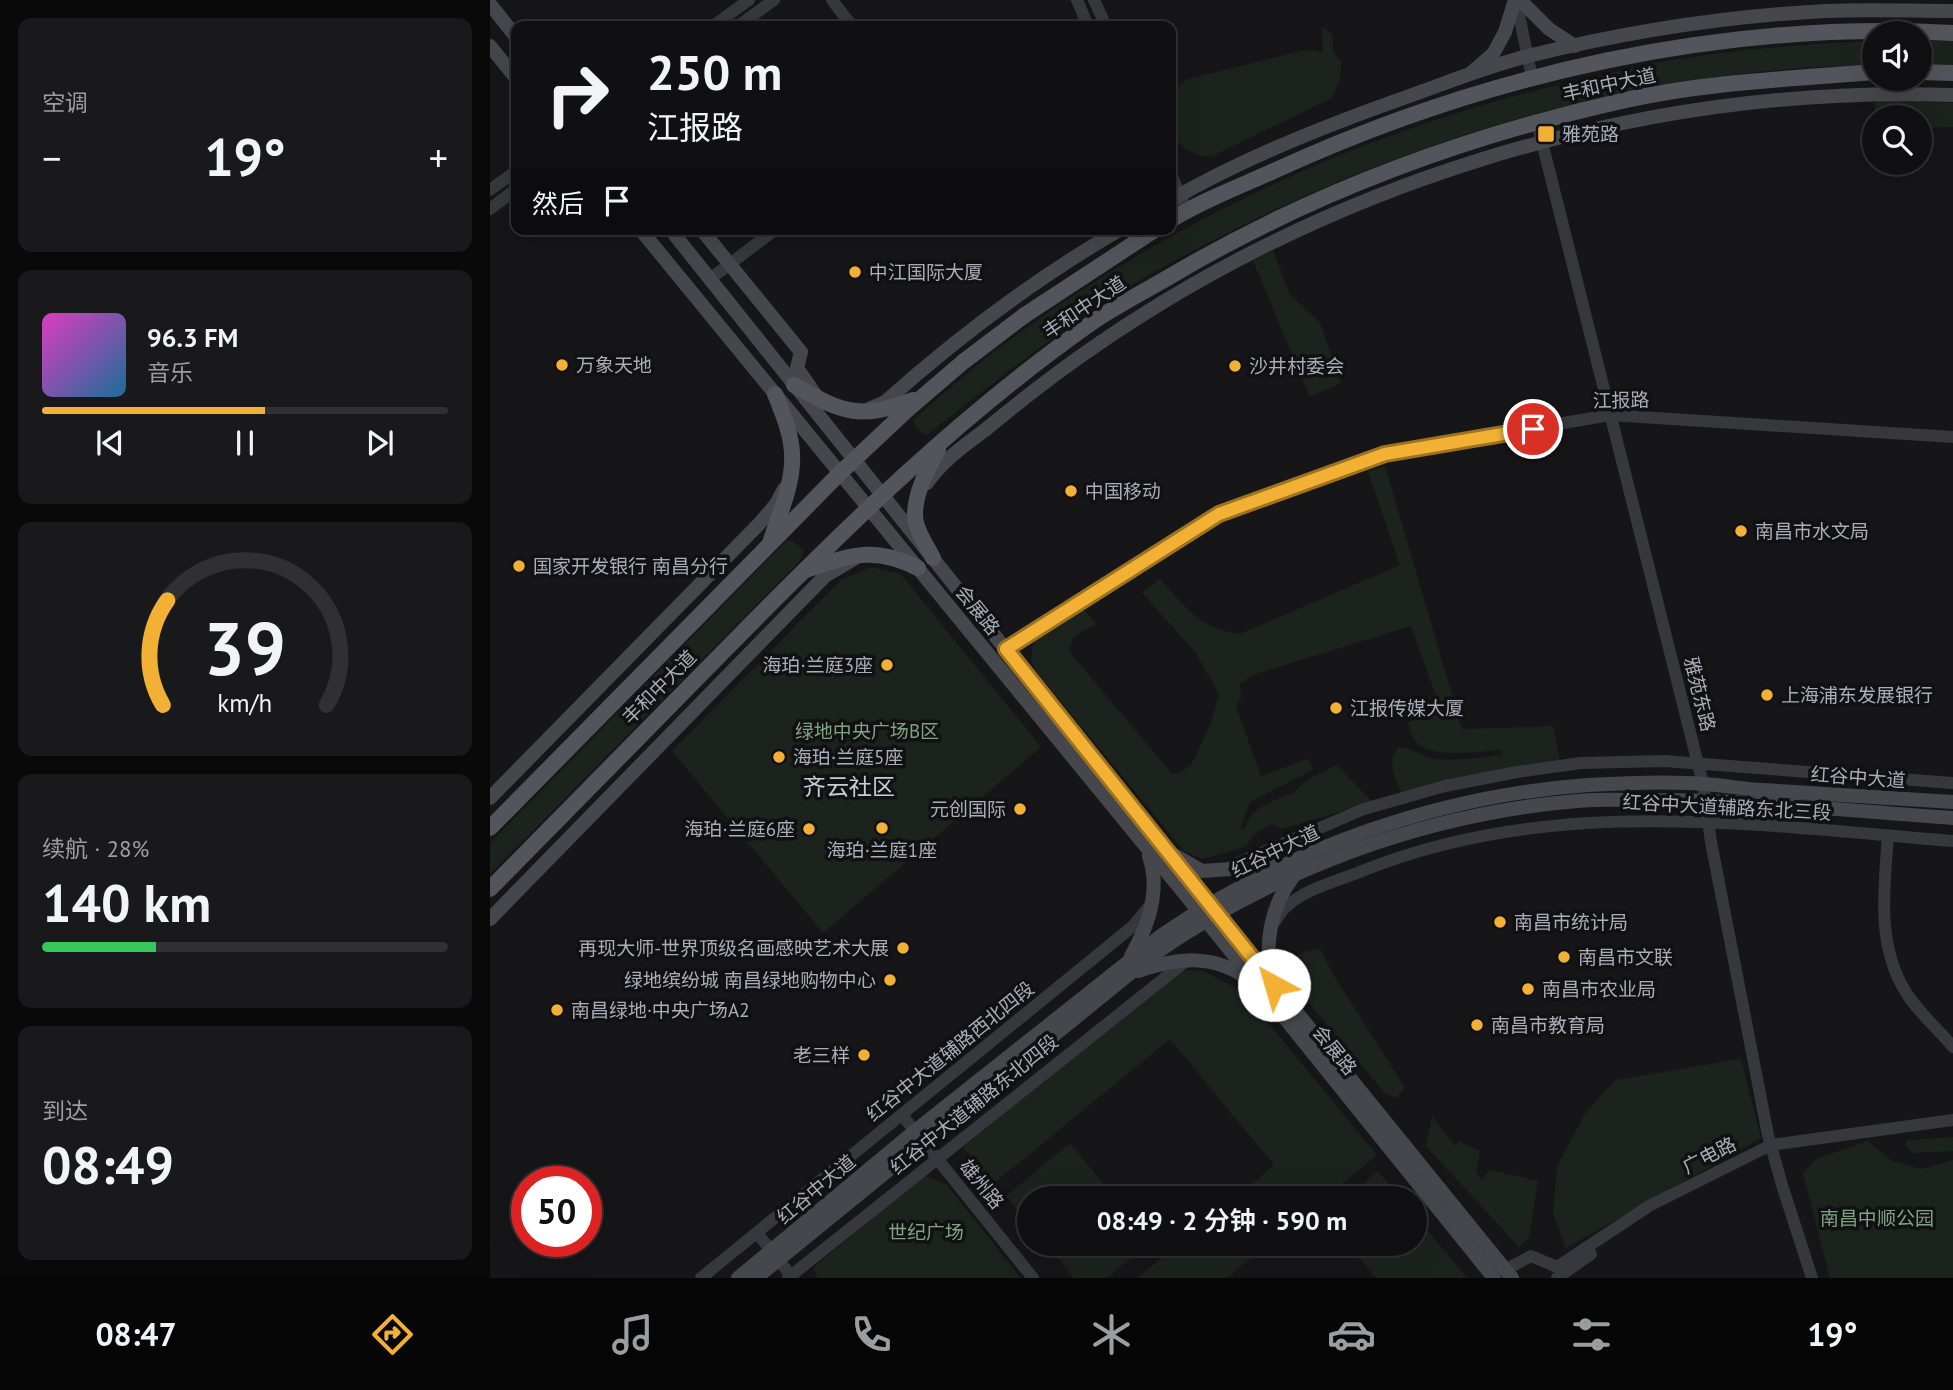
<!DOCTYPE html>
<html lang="zh">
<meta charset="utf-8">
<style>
:root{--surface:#101012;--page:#19191b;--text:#f1f3f6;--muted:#9c9d9f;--line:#303032;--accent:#f2b134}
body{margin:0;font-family:"PT Sans","Noto Sans SC",sans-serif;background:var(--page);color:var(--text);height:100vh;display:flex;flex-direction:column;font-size:26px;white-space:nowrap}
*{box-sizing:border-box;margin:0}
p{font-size:23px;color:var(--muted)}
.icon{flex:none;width:38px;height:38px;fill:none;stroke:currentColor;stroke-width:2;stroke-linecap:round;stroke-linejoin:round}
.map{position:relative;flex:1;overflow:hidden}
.sheet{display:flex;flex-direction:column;gap:18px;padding:18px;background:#09090a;width:490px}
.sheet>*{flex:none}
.guide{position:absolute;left:21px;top:21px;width:665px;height:214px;border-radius:14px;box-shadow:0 7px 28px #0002,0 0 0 2px var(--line);background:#101012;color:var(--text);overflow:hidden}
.controls{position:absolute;left:1372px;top:21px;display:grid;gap:14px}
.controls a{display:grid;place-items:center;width:70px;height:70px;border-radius:50%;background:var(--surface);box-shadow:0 7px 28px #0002,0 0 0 2px var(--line);font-size:35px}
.speed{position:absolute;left:21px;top:1166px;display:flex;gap:14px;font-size:35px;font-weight:700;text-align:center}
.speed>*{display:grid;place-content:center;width:91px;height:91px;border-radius:50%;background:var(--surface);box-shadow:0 7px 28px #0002,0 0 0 2px var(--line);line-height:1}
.speed .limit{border:10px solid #d22;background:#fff;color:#111}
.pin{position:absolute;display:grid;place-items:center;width:60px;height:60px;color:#fff;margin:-30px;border:4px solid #fff;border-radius:50%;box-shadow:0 2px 7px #0007}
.me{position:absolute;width:77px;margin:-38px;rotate:321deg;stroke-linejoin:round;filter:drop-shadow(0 0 5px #0008)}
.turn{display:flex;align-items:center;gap:24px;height:147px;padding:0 21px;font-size:32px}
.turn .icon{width:91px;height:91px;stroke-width:2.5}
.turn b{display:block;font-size:49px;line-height:60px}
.then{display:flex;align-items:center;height:66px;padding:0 21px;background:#0003;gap:14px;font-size:26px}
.big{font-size:52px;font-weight:600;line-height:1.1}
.sheet .card{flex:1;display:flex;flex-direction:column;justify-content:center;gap:10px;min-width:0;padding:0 24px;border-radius:14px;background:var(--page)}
.sheet .dial{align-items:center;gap:0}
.dial svg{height:182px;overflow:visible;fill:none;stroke:var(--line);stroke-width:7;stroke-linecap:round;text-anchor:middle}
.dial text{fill:var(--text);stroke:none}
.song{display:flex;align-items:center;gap:21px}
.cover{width:84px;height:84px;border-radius:10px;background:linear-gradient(135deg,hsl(310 70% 55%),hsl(200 70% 35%))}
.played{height:7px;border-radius:4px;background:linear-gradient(90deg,var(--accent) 55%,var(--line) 55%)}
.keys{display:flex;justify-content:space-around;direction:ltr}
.heat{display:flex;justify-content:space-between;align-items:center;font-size:38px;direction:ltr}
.charge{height:10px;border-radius:5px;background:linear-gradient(90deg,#34c759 28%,var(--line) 0)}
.trip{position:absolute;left:527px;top:1186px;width:410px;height:70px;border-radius:35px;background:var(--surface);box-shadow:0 7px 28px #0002,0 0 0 2px var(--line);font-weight:600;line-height:70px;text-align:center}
.tabs{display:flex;height:112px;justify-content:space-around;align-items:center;background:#060607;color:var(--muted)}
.tabs .icon{width:49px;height:49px}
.tabs .current{color:var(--accent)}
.tabs b{font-size:32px;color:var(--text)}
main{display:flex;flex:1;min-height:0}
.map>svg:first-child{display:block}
.green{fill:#1c231d}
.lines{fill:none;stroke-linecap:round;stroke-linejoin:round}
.tertiary{stroke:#37383d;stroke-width:12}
.secondary{stroke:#45474d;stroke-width:14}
.primary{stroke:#53555c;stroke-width:16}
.route-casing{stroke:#9d7322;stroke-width:18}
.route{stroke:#f2b134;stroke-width:12}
.poi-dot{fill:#f2b134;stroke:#111113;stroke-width:2.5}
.labels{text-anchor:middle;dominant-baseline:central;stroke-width:7;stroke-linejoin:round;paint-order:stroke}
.street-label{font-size:19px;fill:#a8adb8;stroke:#111113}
.poi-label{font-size:19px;fill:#a8adb8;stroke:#111113;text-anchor:start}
.park-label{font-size:19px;fill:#7fa381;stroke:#111113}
.quarter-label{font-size:23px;fill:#c9ccd4;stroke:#111113}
</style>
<main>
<section class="sheet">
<div class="card"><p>空调</p>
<div class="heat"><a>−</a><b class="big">19°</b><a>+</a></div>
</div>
<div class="card">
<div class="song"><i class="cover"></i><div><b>96.3 FM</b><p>音乐</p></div></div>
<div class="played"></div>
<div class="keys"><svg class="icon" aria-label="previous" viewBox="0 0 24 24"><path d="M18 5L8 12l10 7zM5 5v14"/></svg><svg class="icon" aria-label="pause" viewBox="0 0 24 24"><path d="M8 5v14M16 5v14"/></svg><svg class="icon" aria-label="next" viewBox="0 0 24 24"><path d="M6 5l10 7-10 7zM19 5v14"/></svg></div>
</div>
<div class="card dial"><svg viewBox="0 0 100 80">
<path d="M14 69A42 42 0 1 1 86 69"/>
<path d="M14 69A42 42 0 0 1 16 23" stroke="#f2b134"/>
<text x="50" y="56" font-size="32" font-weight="700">39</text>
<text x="50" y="72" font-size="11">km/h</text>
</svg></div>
<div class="card"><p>续航 · 28%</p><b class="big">140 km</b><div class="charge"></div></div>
<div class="card"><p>到达</p><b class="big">08:49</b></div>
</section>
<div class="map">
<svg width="1463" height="1278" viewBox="0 0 1463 1278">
<rect width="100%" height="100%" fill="#161618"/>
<g class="green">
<path d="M832,27l10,7 1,17 8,11 -1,17 -8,19 -120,58c-40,0 -41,-27 -41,-60l14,-16 120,-30 18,2z"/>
<polygon points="1430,40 1463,41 1463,65 1430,64"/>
<path d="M1384,41v24c-208,3 -414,58 -602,146 -53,26 -108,53 -158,85 -65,42 -126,91 -187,139l-9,-5 -5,-10c26,-22 51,-45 77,-65 181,-138 394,-235 617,-281 24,-5 48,-12 72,-15 65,-10 130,-15 195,-18z"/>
<polygon points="1384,100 1463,103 1463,127 1430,128 1430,117 1385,117"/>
<polygon points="783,250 799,293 830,323 851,383 820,397 763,261"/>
<path d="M895,466l77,263 91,-3 7,35 -159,31c-6,-16 -15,-31 -2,-45 15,1 22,10 36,12 21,2 47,-1 67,-4l-1,-5c-23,1 -74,11 -88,-12 -3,-4 -3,-11 -5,-16l33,-12 -30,-84 -159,49 -12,9 1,13 -5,9 25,70 47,-17 5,11 -63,32 -10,26 4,2c8,-24 26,-27 46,-36 7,-3 11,-10 17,-14 10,-6 20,-10 30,-15l35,37 -90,27 -11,-5 -17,11 -9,12 -43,12 -18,-8 -147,-178 -6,-13 3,-21 47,-32 16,17 -24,13 -4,14 103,123 7,-1 12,-8 20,-42 8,-29 -23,-41 -54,-60 18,-14c27,29 38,49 80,55l160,-69 -32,-94z"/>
<polygon points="296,541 303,541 314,551 309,562 0,874 0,843"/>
<polygon points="381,567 411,574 551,747 333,933 182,751 351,580"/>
<polygon points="830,949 841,971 915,1088 906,1098 894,1092 796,976 798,962 814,952"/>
<polygon points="690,970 713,971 752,991 887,1155 834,1199 744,1199 784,1165 680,1039 503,1184 473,1147"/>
<polygon points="1251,1059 1271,1138 1076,1248 1063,1214 1067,1167 1094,1115 1107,1100 1126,1080"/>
<polygon points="942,1116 965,1146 970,1141 990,1151 986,1172 992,1180 999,1170 1048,1181 1039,1238 1029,1247 936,1146"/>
<polygon points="1463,1137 1463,1151 1423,1153 1415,1145 1417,1140"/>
<polygon points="1378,1141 1402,1161 1431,1169 1463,1160 1463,1278 1340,1278 1313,1173 1326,1159"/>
<polygon points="580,1143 626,1199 539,1199 539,1224 516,1196"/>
<polygon points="888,1171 911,1199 856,1199"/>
<polygon points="434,1175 456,1184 531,1278 328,1278 323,1268"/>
<polygon points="924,1214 977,1278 886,1278 858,1244 924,1244"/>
<polygon points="556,1244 658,1244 617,1278 584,1278"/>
<polygon points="689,1244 778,1244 737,1278 647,1278"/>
</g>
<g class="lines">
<g class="tertiary">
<polyline points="342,0 362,26"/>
<polyline points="587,0 598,26"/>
<polyline points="604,0 616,26"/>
<polyline points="1026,0 1042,78"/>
<polyline points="223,26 259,0"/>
<polyline points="248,26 284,0"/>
<polyline points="1047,122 1213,784 1221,842 1278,1135 1292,1185 1322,1278"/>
<polyline points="681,174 694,204"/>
<polyline points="0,190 26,171"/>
<polyline points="0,209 26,189"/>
<polyline points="220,279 286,229"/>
<polyline points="516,649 729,514 895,454 1120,415 1463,437"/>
<path d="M1398,836c-4,53 -12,110 19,158 11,18 32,36 46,53"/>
<polyline points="743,865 874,809 955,786 1027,772 1091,763 1174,761 1463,783"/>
<path d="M783,924c4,-5 8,-13 13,-17 20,-19 52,-26 76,-36 191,-77 392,-46 591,-30"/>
<polyline points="412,1115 543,1278"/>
<polyline points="267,1233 303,1278"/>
<polyline points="1015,1270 1041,1256 1067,1267 1159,1206 1281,1145 1463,1120"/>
<polyline points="211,1278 642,927 662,903"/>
<polyline points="298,1278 696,961"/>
<polyline points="1067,1278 1101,1254"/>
</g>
<g class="secondary">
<polyline points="1030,0 1059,29 1085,46"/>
<polyline points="0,4 26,37"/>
<polyline points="0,46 26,78"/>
<polyline points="982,72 1003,54 1015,32 1025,0"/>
<path d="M681,200c71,-41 149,-72 227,-100 43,-15 86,-33 130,-44 97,-24 199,-40 298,-45 42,-2 85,0 127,0"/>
<polyline points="150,229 694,893 1004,1278"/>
<polyline points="180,229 727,914 1022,1278"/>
<polyline points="211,229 311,352 307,368 327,397"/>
<path d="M379,409l16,-7c73,-65 151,-124 236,-173"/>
<path d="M437,483c15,-22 37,-37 58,-53 23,-19 47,-38 71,-56 255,-189 580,-290 897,-279"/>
<polyline points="0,798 269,524 286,504 294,489"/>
<polyline points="686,856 712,871 784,866"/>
<polyline points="0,919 335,576 364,559"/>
<path d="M641,956c18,-31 30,-66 18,-100"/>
<path d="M648,971c40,-13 74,-18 110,8"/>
<path d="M783,980c-10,-35 -2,-74 20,-103"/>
<path d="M248,1278l177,-147 247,-196c125,-86 274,-139 426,-150 34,-2 82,-4 116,-1 20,1 39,5 58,6 64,4 127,8 191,12"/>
<path d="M266,1278l394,-321c126,-88 273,-143 427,-156 21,-2 43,-1 64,-1 104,-1 208,11 312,18"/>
</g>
<g class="primary">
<polyline points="1430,72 1463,73"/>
<path d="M681,220c32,-20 70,-34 105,-50 209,-96 446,-150 677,-137"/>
<path d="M304,385c49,28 65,35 119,15"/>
<path d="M281,540c9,-27 23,-58 21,-87 -1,-20 -9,-39 -17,-59"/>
<path d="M443,558c-5,-10 -14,-23 -17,-35 -5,-23 11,-54 22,-73"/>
<path d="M315,570c46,-14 67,-25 113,-2"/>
<polyline points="0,828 350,473 417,410 473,362 535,315 666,229"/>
<path d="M0,889c80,-82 160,-163 240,-244 115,-117 232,-232 367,-326 23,-15 48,-28 72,-42 143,-85 295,-141 457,-177 81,-18 165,-21 248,-28"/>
</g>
</g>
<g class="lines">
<defs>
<polyline id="route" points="784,985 516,649 729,514 895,454 1043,429"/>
</defs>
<use href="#route" class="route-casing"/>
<use href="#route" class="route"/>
</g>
<g class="poi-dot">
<rect x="1047" y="125" width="18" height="18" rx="3.5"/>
<circle cx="365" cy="272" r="7"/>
<circle cx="72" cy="365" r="7"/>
<circle cx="745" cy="366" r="7"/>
<circle cx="581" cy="491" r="7"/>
<circle cx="1251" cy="531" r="7"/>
<circle cx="29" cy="566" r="7"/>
<circle cx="397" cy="665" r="7"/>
<circle cx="1277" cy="695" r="7"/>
<circle cx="846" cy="708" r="7"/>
<circle cx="289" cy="757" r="7"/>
<circle cx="530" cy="809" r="7"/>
<circle cx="392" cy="828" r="7"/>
<circle cx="319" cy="829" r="7"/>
<circle cx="1010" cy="922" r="7"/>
<circle cx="413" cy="948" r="7"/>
<circle cx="1074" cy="957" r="7"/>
<circle cx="400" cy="980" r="7"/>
<circle cx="1038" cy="989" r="7"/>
<circle cx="67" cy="1010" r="7"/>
<circle cx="987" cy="1025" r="7"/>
<circle cx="374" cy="1055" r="7"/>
</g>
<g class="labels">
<g class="street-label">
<text transform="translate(1119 84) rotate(-12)">丰和中大道</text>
<text transform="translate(594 307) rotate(-34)">丰和中大道</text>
<text transform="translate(1131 400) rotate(-1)">江报路</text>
<text transform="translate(488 610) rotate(51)">会展路</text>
<text transform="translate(169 687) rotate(-45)">丰和中大道</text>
<text transform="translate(1210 694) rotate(76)">雅苑东路</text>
<text transform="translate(1368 777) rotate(4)">红谷中大道</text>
<text transform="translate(1237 807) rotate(3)">红谷中大道辅路东北三段</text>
<text transform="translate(785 851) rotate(-26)">红谷中大道</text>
<text transform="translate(845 1050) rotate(51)">会展路</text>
<text transform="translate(460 1051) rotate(-39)">红谷中大道辅路西北四段</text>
<text transform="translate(484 1104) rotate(-39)">红谷中大道辅路东北四段</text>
<text transform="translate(1219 1155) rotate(-27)">广电路</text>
<text transform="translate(492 1184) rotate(51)">雄州路</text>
<text transform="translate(326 1189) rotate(-40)">红谷中大道</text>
</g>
<g class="poi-label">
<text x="1072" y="134">雅苑路</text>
<text x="379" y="272">中江国际大厦</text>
<text x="86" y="365">万象天地</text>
<text x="759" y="366">沙井村委会</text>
<text x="595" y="491">中国移动</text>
<text x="1265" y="531">南昌市水文局</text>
<text x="43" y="566">国家开发银行 南昌分行</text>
<text x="383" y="665" text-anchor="end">海珀·兰庭3座</text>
<text x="1291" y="695">上海浦东发展银行</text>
<text x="860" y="708">江报传媒大厦</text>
<text x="303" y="757">海珀·兰庭5座</text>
<text x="516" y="809" text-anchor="end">元创国际</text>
<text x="305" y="829" text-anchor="end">海珀·兰庭6座</text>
<text x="392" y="850" text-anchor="middle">海珀·兰庭1座</text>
<text x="1024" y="922">南昌市统计局</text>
<text x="399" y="948" text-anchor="end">再现大师-世界顶级名画感映艺术大展</text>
<text x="1088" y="957">南昌市文联</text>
<text x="386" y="980" text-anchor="end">绿地缤纷城 南昌绿地购物中心</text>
<text x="1052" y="989">南昌市农业局</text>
<text x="81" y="1010">南昌绿地·中央广场A2</text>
<text x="1001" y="1025">南昌市教育局</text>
<text x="360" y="1055" text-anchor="end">老三样</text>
</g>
<g class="park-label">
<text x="377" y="731">绿地中央广场B区</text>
<text x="1387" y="1218">南昌中顺公园</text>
<text x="436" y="1232">世纪广场</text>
</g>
<g class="quarter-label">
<text x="359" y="786">齐云社区</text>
</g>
</g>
</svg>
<div class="controls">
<a><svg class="icon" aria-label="sound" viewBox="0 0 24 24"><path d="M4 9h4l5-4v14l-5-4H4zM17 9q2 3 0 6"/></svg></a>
<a><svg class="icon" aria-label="search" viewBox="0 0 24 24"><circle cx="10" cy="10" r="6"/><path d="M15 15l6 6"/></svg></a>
</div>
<div class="speed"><div class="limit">50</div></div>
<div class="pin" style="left:1043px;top:429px;background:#d93025"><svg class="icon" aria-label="arrive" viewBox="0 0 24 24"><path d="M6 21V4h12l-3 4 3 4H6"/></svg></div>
<svg class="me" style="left:784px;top:985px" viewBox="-20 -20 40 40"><circle r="19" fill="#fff"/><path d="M0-13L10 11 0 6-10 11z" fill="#f2b134"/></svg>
<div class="trip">08:49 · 2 分钟 · 590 m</div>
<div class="guide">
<div class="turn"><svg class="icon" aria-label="right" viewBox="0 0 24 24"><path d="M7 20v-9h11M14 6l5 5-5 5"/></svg><div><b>250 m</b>江报路</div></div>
<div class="then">然后<svg class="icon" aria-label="arrive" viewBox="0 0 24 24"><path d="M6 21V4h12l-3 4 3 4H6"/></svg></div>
</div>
</div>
</main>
<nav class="tabs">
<b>08:47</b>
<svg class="icon current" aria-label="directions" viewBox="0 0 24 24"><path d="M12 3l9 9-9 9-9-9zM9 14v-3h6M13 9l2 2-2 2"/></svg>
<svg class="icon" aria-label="music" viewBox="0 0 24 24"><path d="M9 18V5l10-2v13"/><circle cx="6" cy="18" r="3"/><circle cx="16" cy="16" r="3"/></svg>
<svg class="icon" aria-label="phone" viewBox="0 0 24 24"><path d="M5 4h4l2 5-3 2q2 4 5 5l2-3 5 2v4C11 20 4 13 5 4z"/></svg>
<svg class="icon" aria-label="climate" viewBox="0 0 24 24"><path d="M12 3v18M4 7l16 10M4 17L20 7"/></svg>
<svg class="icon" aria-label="car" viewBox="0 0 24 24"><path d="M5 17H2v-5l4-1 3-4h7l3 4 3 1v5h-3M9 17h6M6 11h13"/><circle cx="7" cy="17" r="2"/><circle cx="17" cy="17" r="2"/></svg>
<svg class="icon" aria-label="filters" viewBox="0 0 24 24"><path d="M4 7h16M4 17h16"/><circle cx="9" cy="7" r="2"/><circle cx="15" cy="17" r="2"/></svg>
<b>19°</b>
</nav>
